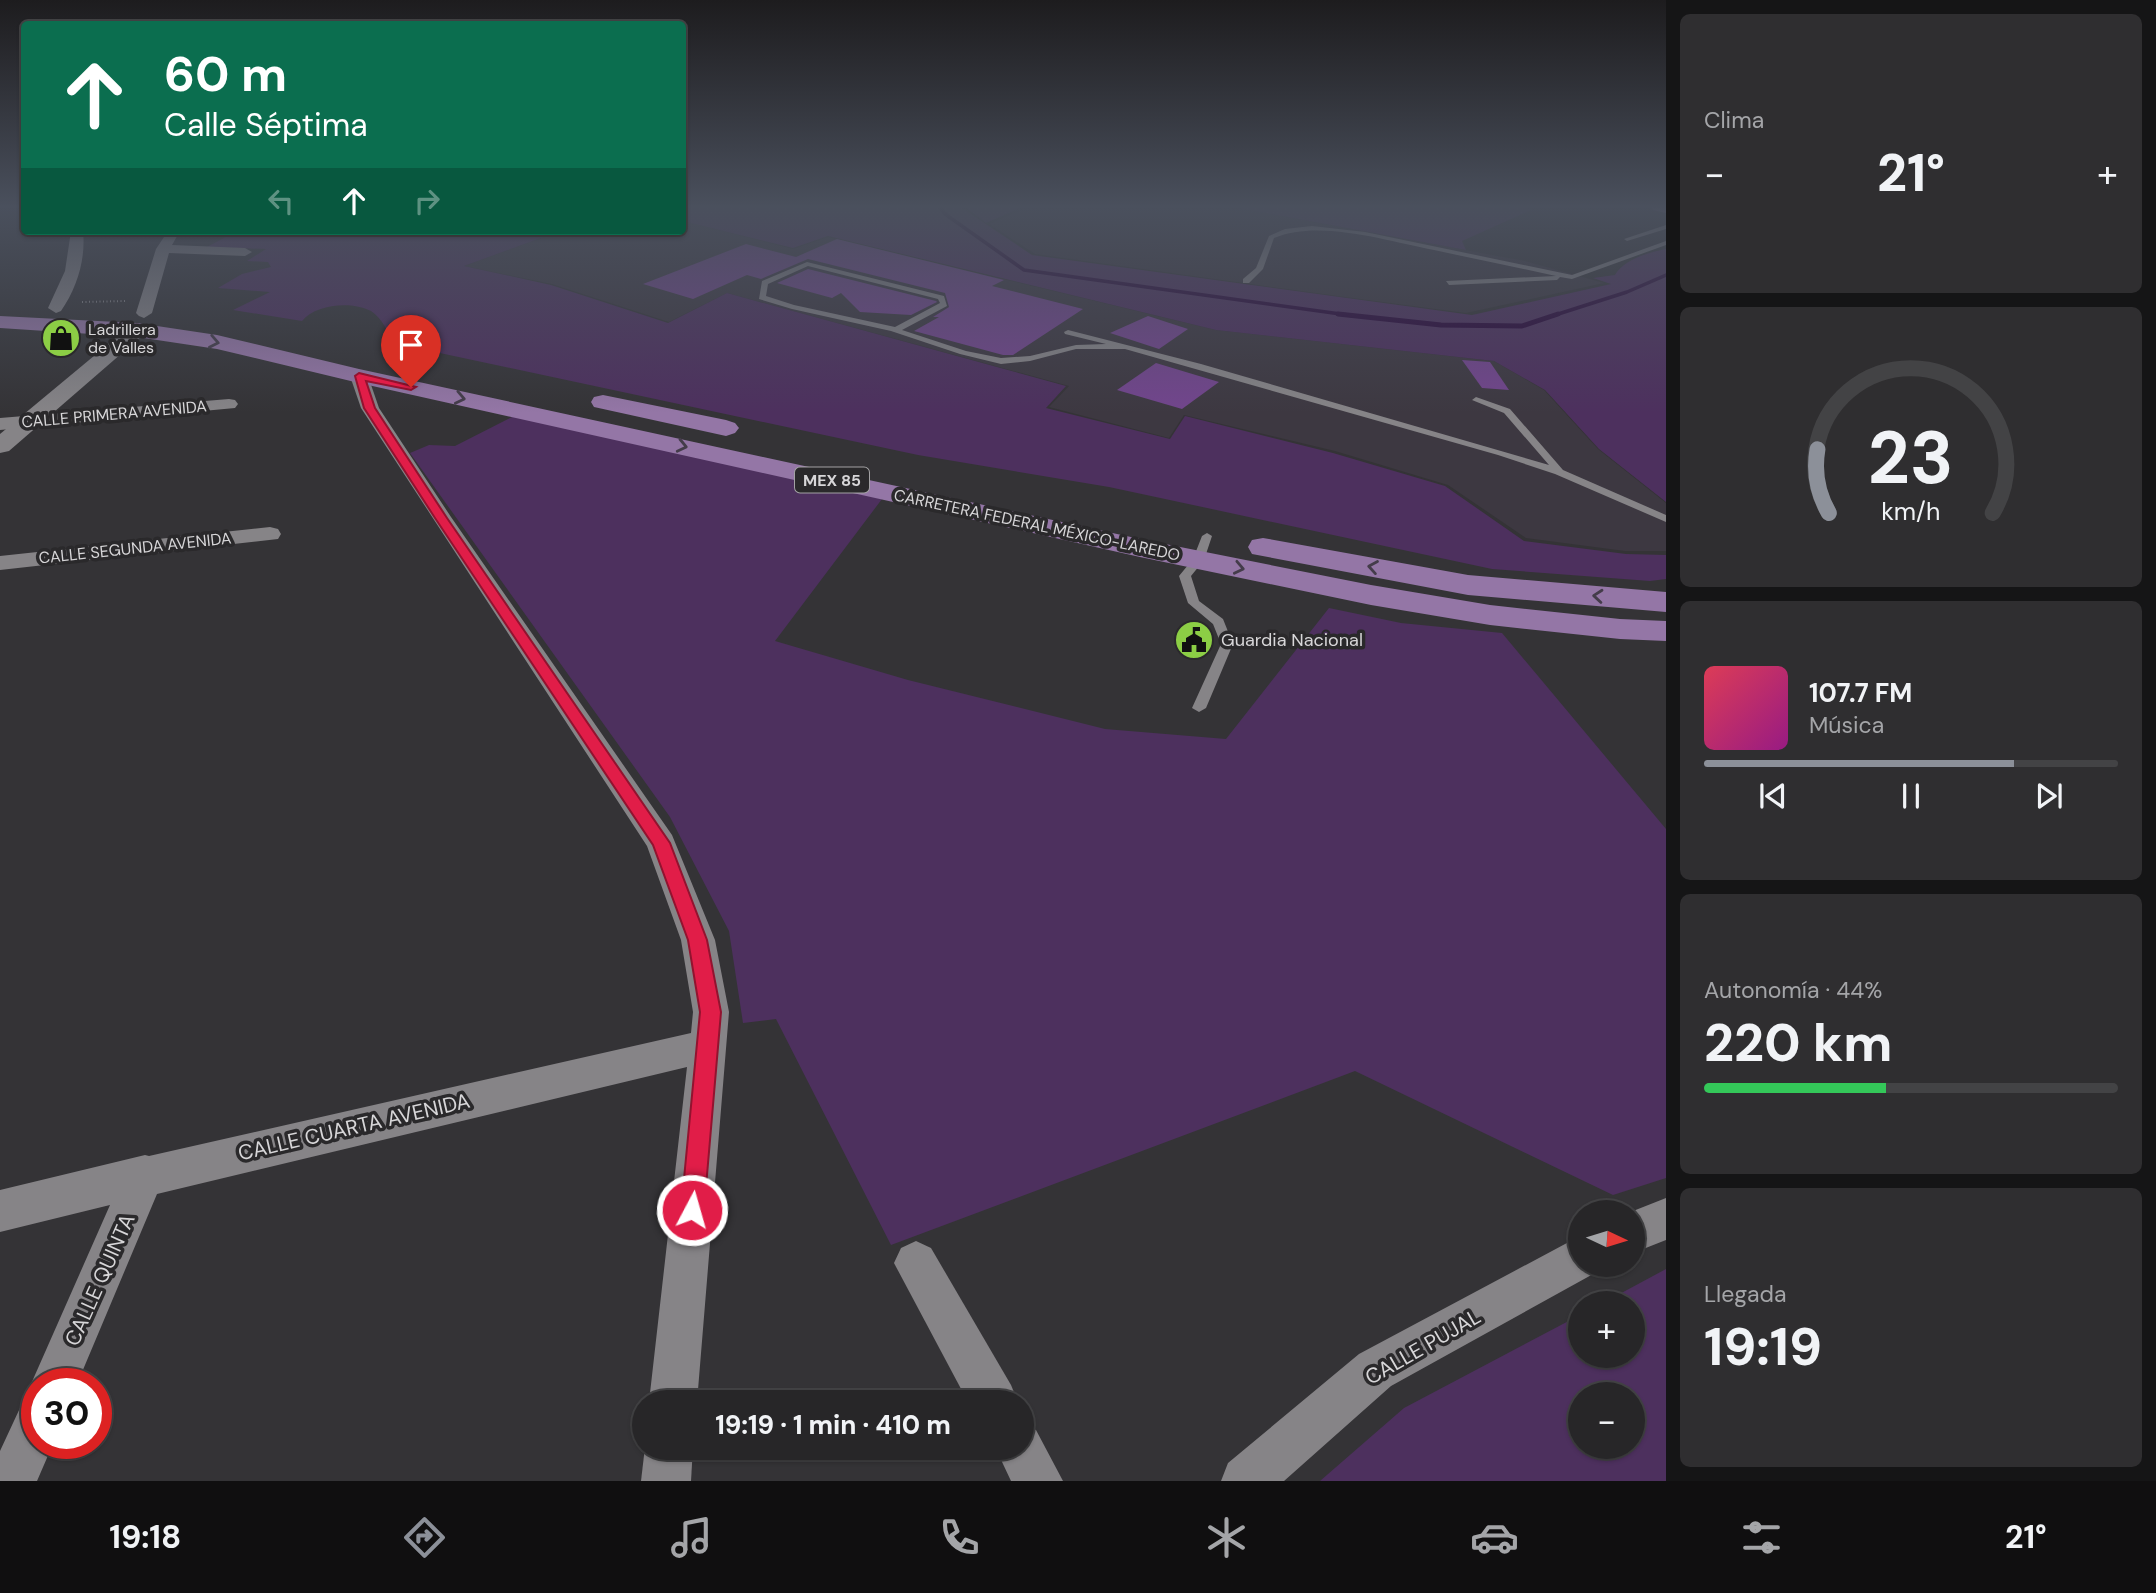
<!DOCTYPE html>
<html lang="es">
<meta charset="utf-8">
<style>
:root{--surface:#272628;--page:#2f2e30;--text:#f1f3f6;--muted:#a4a5a8;--line:#434345;--accent:#8c9099}
body{margin:0;font-family:"DM Sans",sans-serif;background:var(--page);color:var(--text);height:100vh;display:flex;flex-direction:column;font-size:26px;white-space:nowrap}
*{box-sizing:border-box;margin:0}
p{font-size:23px;color:var(--muted)}
.icon{flex:none;width:38px;height:38px;fill:none;stroke:currentColor;stroke-width:2;stroke-linecap:round;stroke-linejoin:round}
.map{position:relative;flex:1;overflow:hidden}
.side{display:flex;flex-direction:column;gap:14px;padding:14px;background:#151516;width:490px}
.side>*{flex:none}
.banner{position:absolute;left:21px;top:21px;width:665px;height:214px;border-radius:7px;box-shadow:0 2px 5px #0004,0 0 0 2px var(--line);background:#0b6e4f;color:#fff;overflow:hidden}
.needle{width:46px;rotate:94deg}
.controls{position:absolute;left:1568px;top:1200px;display:grid;gap:14px}
.controls a{display:grid;place-items:center;width:77px;height:77px;border-radius:50%;background:var(--surface);box-shadow:0 2px 5px #0004,0 0 0 2px var(--line);font-size:35px}
.speed{position:absolute;left:21px;top:1368px;display:flex;gap:14px;font-size:35px;font-weight:700;text-align:center}
.speed>*{display:grid;place-content:center;width:91px;height:91px;border-radius:50%;background:var(--surface);box-shadow:0 2px 5px #0004,0 0 0 2px var(--line);line-height:1}
.speed .limit{border:10px solid #d22;background:#fff;color:#111}
.pin{position:absolute;display:grid;place-items:center;width:60px;height:60px;color:#fff;margin:-72px -30px;border-radius:50% 50% 50% 0;rotate:-45deg;box-shadow:0 0 7px #0007}
.pin .icon{rotate:45deg}
.me{position:absolute;width:77px;margin:-38px;rotate:6deg;stroke-linejoin:round;filter:drop-shadow(0 0 5px #0008)}
.turn{display:flex;align-items:center;gap:24px;height:147px;padding:0 28px;font-size:32px}
.turn .icon{width:91px;height:91px;stroke-width:2.5}
.turn b{display:block;font-size:49px;line-height:60px}
.lanes{display:flex;align-items:center;height:66px;padding:0 28px;background:#0003;justify-content:center;gap:35px;direction:ltr}
.lanes .off{opacity:.35}
.big{font-size:52px;font-weight:800;line-height:1.1}
.side .card{flex:1;display:flex;flex-direction:column;justify-content:center;gap:10px;min-width:0;padding:0 24px;border-radius:10px;background:var(--page)}
.side .dial{align-items:center;gap:0}
.dial svg{height:182px;overflow:visible;fill:none;stroke:var(--line);stroke-width:7;stroke-linecap:round;text-anchor:middle}
.dial text{fill:var(--text);stroke:none}
.song{display:flex;align-items:center;gap:21px}
.cover{width:84px;height:84px;border-radius:10px;background:linear-gradient(135deg,hsl(350 70% 55%),hsl(310 70% 35%))}
.played{height:7px;border-radius:4px;background:linear-gradient(90deg,var(--accent) 75%,var(--line) 75%)}
.keys{display:flex;justify-content:space-around;direction:ltr}
.heat{display:flex;justify-content:space-between;align-items:center;font-size:38px;direction:ltr}
.charge{height:10px;border-radius:5px;background:linear-gradient(90deg,#34c759 44%,var(--line) 0)}
.trip{position:absolute;left:632px;top:1390px;width:402px;height:70px;border-radius:35px;background:var(--surface);box-shadow:0 2px 5px #0004,0 0 0 2px var(--line);font-weight:800;line-height:70px;text-align:center}
.dock{display:flex;height:112px;justify-content:space-around;align-items:center;background:#100f10;color:var(--muted)}
.dock .icon{width:49px;height:49px}
.dock .current{color:var(--accent)}
.dock b{font-size:32px;color:var(--text)}
main{display:flex;flex:1;min-height:0}
.map>svg:first-child{display:block}
.built{fill:#3d3841}
.green{fill:#4d305e;fill-rule:evenodd}
.lines{fill:none;stroke-linecap:round;stroke-linejoin:round}
.stream-far1{stroke:#29053a;stroke-width:3.5}
.stream{stroke:#29053a;stroke-width:5}
.building{fill:#72458d}
.path{stroke:#858487;stroke-width:2;stroke-dasharray:1 2.5;stroke-linecap:butt}
.service{fill:#868487;fill-rule:evenodd}
.minor{fill:#868487;fill-rule:evenodd}
.tertiary{fill:#868487;fill-rule:evenodd}
.primary{fill:#9476a6;fill-rule:evenodd}
.oneway{stroke:#443c4a}
.route{fill:#e11d48;stroke:#92132f;stroke-width:2}
.labels{text-anchor:middle;dominant-baseline:central;stroke-width:7;stroke-linejoin:round;paint-order:stroke}
.far-poi-label{font-size:16px;fill:#d7d6d8;stroke:#2a292b;text-anchor:start}
.far-street-label{font-size:16px;fill:#d7d6d8;stroke:#2a292b}
.shield{fill:#2a292b;stroke:#a3a2a4;stroke-width:2}
.shield-label{font-size:16px;font-weight:bold;fill:#d7d6d8}
.poi-label{font-size:18px;fill:#d7d6d8;stroke:#2a292b;text-anchor:start}
.near-street-label{font-size:21px;fill:#d7d6d8;stroke:#2a292b}
</style>
<main>
<div class="map">
<svg width="1666" height="1481" viewBox="0 0 1666 1481">
<rect width="100%" height="100%" fill="#343336"/>
<g class="built">
<polygon points="1030,206 1227,206 1525,261 1604,283 1466,313 1337,296 1035,254 989,224"/>
<polygon points="683,221 793,249 828,237 1216,330 1494,361 1544,390 1598,449 1666,503 1666,551 1625,551 1526,538 1448,485 1335,451 1184,415 1169,438 1049,407 1069,386 727,293 669,322 552,284 464,266 561,231 682,231"/>
</g>
<g class="green">
<path d="M683,206h276l73,49 440,60 139,-31 -18,-6 22,-3c8,-15 34,-23 51,-26v253l-67,-53 -54,-59 -51,-29 -278,-31 -388,-94 -35,12 -110,-27z"/>
<polygon points="964,206 1024,206 986,223"/>
<polygon points="1228,206 1519,206 1531,210 1462,241 1466,250"/>
<path d="M237,231h323l-96,35 87,19 117,38 59,-30 339,93 -20,22 124,31 15,-23 148,37 112,33 79,55 102,13 40,1v24l-16,2 -158,-12 -383,-82 -191,-32 -525,-112c-5,-11 -11,-25 -22,-32 -20,-10 -55,-7 -69,10l-69,-11 37,-18 -52,-4 24,-14 29,-7 -3,-5 -21,-1 19,-12 -59,-2z"/>
<polygon points="516,415 882,499 775,641 908,680 1105,729 1226,739 1329,608 1401,623 1502,633 1666,829 1666,1178 1613,1195 1355,1071 891,1245 776,1019 743,1023 729,931 670,817 410,453 429,445 455,446"/>
<path d="M1666,1269v212h-346l84,-73 176,-93v41h53v-52h-32zM1580,1395h53v52h-53z"/>
</g>
<g class="lines">
<g class="stream-far1">
<polyline points="939,206 945,214 1024,270 1355,316"/>
<polyline points="1552,316 1627,292 1666,275"/>
</g>
<polyline class="stream" points="1338,314 1441,325 1522,326 1558,314"/>
</g>
<g class="building">
<polygon points="837,239 1004,280 992,286 1083,309 1013,355 1003,355 914,331 939,317 933,317 949,307 945,293 808,259 761,279 747,275 693,299 643,284 746,244 796,257"/>
<polygon points="808,269 936,301 937,302 911,315 860,312 841,293 832,298 777,283"/>
<polygon points="1148,316 1188,329 1159,349 1110,333"/>
<polygon points="1462,360 1490,362 1509,390 1482,388"/>
<polygon points="1156,363 1219,382 1182,409 1117,390"/>
</g>
<g class="lines">
<polyline class="path" points="82,302 126,301"/>
<g class="service">
<polygon points="1666,225 1666,229 1627,241 1624,239"/>
<path d="M1312,226l53,6 207,43 94,-34v4l-94,34 -12,-2 -3,3 -108,5 -3,-4 110,-5c-40,-9 -81,-17 -122,-26 -47,-9 -115,-31 -160,-12l-11,31 -14,14h-6v-4l13,-11 13,-32 16,-7z"/>
<path d="M807,262l137,34 3,10 -45,24 64,21 35,7 29,-2 46,-11 30,-1 -41,-10 -1,-2 4,-2 133,34 348,101 -45,-52 -32,-13 4,-3 34,12 53,61 103,45v7l-111,-48 -57,-19 -373,-106h-49l-46,12 -29,3 -41,-10 -69,-23 -99,-22 -33,-10 3,-18zM808,266l130,33 2,4 -45,24 -101,-22 -28,-9 2,-12z"/>
<polygon points="1207,533 1212,536 1204,560 1191,576 1199,601 1223,619 1233,644 1206,708 1199,712 1192,708 1221,644 1213,624 1188,603 1179,576 1193,559 1202,536"/>
</g>
<g class="minor">
<path d="M71,231h12c3,28 -6,57 -22,80l-5,2 -8,-5 17,-37z"/>
<polygon points="168,231 180,231 172,245 245,248 252,252 245,256 169,253 152,313 144,318 139,316 136,313 156,249"/>
<polygon points="359,371 368,376 379,408 451,517 672,835 715,940 729,1012 697,1402 649,1402 687,1067 157,1194 77,1384 37,1384 37,1399 31,1384 110,1205 0,1232 0,1190 145,1155 149,1156 691,1033 693,1012 681,940 647,846 361,408 350,376"/>
<polygon points="229,399 235,400 238,404 235,408 0,430 0,418"/>
<polygon points="270,527 278,529 281,534 278,539 0,570 0,556"/>
<polygon points="1666,1198 1666,1240 1633,1253 1633,1213 1628,1213"/>
<polygon points="1580,1236 1580,1265 1599,1265 1595,1273 1391,1386 1284,1481 1221,1481 1228,1463 1359,1354"/>
<polygon points="916,1241 931,1248 1011,1385 1018,1402 968,1402 894,1263 901,1248"/>
<polygon points="37,1401 37,1444 53,1444 37,1481 0,1481 0,1451 20,1408"/>
<polygon points="1022,1424 1036,1430 1063,1481 1011,1481 995,1447 1022,1447"/>
<polygon points="645,1447 693,1447 691,1481 641,1481"/>
</g>
<polygon class="tertiary" points="137,324 144,326 147,330 144,334 9,451 0,453 0,434 130,326"/>
<g class="primary">
<polygon points="1651,206 1666,206 1666,213 1653,210"/>
<polygon points="0,316 137,323 217,335 359,369 1140,539 1371,585 1490,605 1620,619 1666,621 1666,641 1620,639 1490,625 1371,605 1140,557 359,383 217,349 137,337 0,328"/>
<polygon points="603,395 726,420 735,423 739,428 735,433 726,436 594,407 591,402 594,397"/>
<polygon points="1263,538 1468,575 1666,592 1666,612 1468,595 1252,554 1248,547 1252,540"/>
</g>
</g>
<defs><path id="oneway-chevron" d="M-2-3.5L2.5 0L-2 3.5" fill="none" stroke-width="1.6" stroke-linecap="round" stroke-linejoin="round" transform="scale(1.75)"/></defs>
<g class="oneway">
<use href="#oneway-chevron" transform="translate(214 342) rotate(11)"/>
<use href="#oneway-chevron" transform="translate(460 398) rotate(12)"/>
<use href="#oneway-chevron" transform="translate(682 446) rotate(13)"/>
<use href="#oneway-chevron" transform="translate(1373 567) rotate(-170)"/>
<use href="#oneway-chevron" transform="translate(1239 568) rotate(12)"/>
<use href="#oneway-chevron" transform="translate(1598 596) rotate(-175)"/>
</g>
<linearGradient id="sky" x2="0" y2="1"><stop stop-color="#1d1c1e"/><stop offset="0.5" stop-color="#4a505d"/><stop offset="1" stop-color="#4a505d" stop-opacity="0"/></linearGradient>
<rect width="1666" height="413" fill="url(#sky)"/>
<polygon class="route" points="359,373 416,387 411,390 366,381 375,408 447,518 670,843 707,940 721,1012 704,1210 701,1218 692,1222 684,1218 681,1210 700,1012 688,940 653,845 435,518 364,408 355,376"/>
<defs>
<symbol id="shop-disc" viewBox="-11 -11 22 22"><circle r="9.5" fill="#8cce45" stroke="#2a292b"/><path d="M-5-2.5h2.3a2.7 3.5 0 0 1 5.4 0H5L5.5 6h-11ZM-1.5-2.5h3a1.5 2.3 0 0 0-3 0Z" fill="#111"/></symbol>
<symbol id="civic-disc" viewBox="-11 -11 22 22"><circle r="9.5" fill="#8cce45" stroke="#2a292b"/><path d="M-.6-6.5H3V-4.5H.6V-3L4-1V1h2V6H-6V1h2V-1L-.6-3ZM-1.2 2.5V6h2.4V2.5Z" fill="#111"/></symbol>
</defs>
<g fill-rule="evenodd">
<use href="#shop-disc" x="39" y="316" width="44" height="44"/>
<use href="#civic-disc" x="1172" y="618" width="44" height="44"/>
</g>
<g class="labels">
<g class="far-poi-label">
<text x="88" y="329">Ladrillera<tspan x="88" dy="18">de Valles</tspan></text>
</g>
<g class="far-street-label">
<text transform="translate(114 414) rotate(-5)">CALLE PRIMERA AVENIDA</text>
<text transform="translate(1037 525) rotate(12)">CARRETERA FEDERAL MÉXICO-LAREDO</text>
<text transform="translate(135 548) rotate(-6)">CALLE SEGUNDA AVENIDA</text>
</g>
<rect class="shield" x="795" y="467.5" width="74" height="25" rx="5"/>
<g class="shield-label">
<text x="832" y="480">MEX 85</text>
</g>
<g class="poi-label">
<text x="1221" y="640">Guardia Nacional</text>
</g>
<g class="near-street-label">
<text transform="translate(354 1127) rotate(-13)">CALLE CUARTA AVENIDA</text>
<text transform="translate(100 1280) rotate(-66)">CALLE QUINTA</text>
<text transform="translate(1423 1347) rotate(-30)">CALLE PUJAL</text>
</g>
</g>
</svg>
<div class="controls">
<a><svg class="needle" viewBox="-14 -14 28 28"><path d="M0-13l5 13h-10z" fill="#e53935"/><path d="M0 13l5-13h-10z" fill="#a4a5a8"/></svg></a>
<a>+</a>
<a>−</a>
</div>
<div class="speed"><div class="limit">30</div></div>
<div class="pin" style="left:411px;top:387px;background:#d93025"><svg class="icon" aria-label="arrive" viewBox="0 0 24 24"><path d="M6 21V4h12l-3 4 3 4H6"/></svg></div>
<svg class="me" style="left:692px;top:1210px" viewBox="-20 -20 40 40"><circle r="17" fill="#e11d48" stroke="#fff" stroke-width="3"/><path d="M0-11L8 9 0 5-8 9z" fill="#fff"/></svg>
<div class="trip">19:19 · 1 min · 410 m</div>
<div class="banner">
<div class="turn"><svg class="icon" aria-label="ahead" viewBox="0 0 24 24"><path d="M12 20V5M6 11l6-6 6 6"/></svg><div><b>60 m</b>Calle Séptima</div></div>
<div class="lanes"><svg class="icon off" aria-label="left" viewBox="0 0 24 24"><path d="M17 20v-9H6M10 6l-5 5 5 5"/></svg><svg class="icon" aria-label="ahead" viewBox="0 0 24 24"><path d="M12 20V5M6 11l6-6 6 6"/></svg><svg class="icon off" aria-label="right" viewBox="0 0 24 24"><path d="M7 20v-9h11M14 6l5 5-5 5"/></svg></div>
</div>
</div>
<section class="side">
<div class="card"><p>Clima</p>
<div class="heat"><a>−</a><b class="big">21°</b><a>+</a></div>
</div>
<div class="card dial"><svg viewBox="0 0 100 80">
<path d="M14 69A42 42 0 1 1 86 69"/>
<path d="M14 69A42 42 0 0 1 9 41" stroke="#8c9099"/>
<text x="50" y="56" font-size="32" font-weight="700">23</text>
<text x="50" y="72" font-size="11">km/h</text>
</svg></div>
<div class="card">
<div class="song"><i class="cover"></i><div><b>107.7 FM</b><p>Música</p></div></div>
<div class="played"></div>
<div class="keys"><svg class="icon" aria-label="previous" viewBox="0 0 24 24"><path d="M18 5L8 12l10 7zM5 5v14"/></svg><svg class="icon" aria-label="pause" viewBox="0 0 24 24"><path d="M8 5v14M16 5v14"/></svg><svg class="icon" aria-label="next" viewBox="0 0 24 24"><path d="M6 5l10 7-10 7zM19 5v14"/></svg></div>
</div>
<div class="card"><p>Autonomía · 44%</p><b class="big">220 km</b><div class="charge"></div></div>
<div class="card"><p>Llegada</p><b class="big">19:19</b></div>
</section>
</main>
<nav class="dock">
<b>19:18</b>
<svg class="icon current" aria-label="directions" viewBox="0 0 24 24"><path d="M12 3l9 9-9 9-9-9zM9 14v-3h6M13 9l2 2-2 2"/></svg>
<svg class="icon" aria-label="music" viewBox="0 0 24 24"><path d="M9 18V5l10-2v13"/><circle cx="6" cy="18" r="3"/><circle cx="16" cy="16" r="3"/></svg>
<svg class="icon" aria-label="phone" viewBox="0 0 24 24"><path d="M5 4h4l2 5-3 2q2 4 5 5l2-3 5 2v4C11 20 4 13 5 4z"/></svg>
<svg class="icon" aria-label="climate" viewBox="0 0 24 24"><path d="M12 3v18M4 7l16 10M4 17L20 7"/></svg>
<svg class="icon" aria-label="car" viewBox="0 0 24 24"><path d="M5 17H2v-5l4-1 3-4h7l3 4 3 1v5h-3M9 17h6M6 11h13"/><circle cx="7" cy="17" r="2"/><circle cx="17" cy="17" r="2"/></svg>
<svg class="icon" aria-label="filters" viewBox="0 0 24 24"><path d="M4 7h16M4 17h16"/><circle cx="9" cy="7" r="2"/><circle cx="15" cy="17" r="2"/></svg>
<b>21°</b>
</nav>
